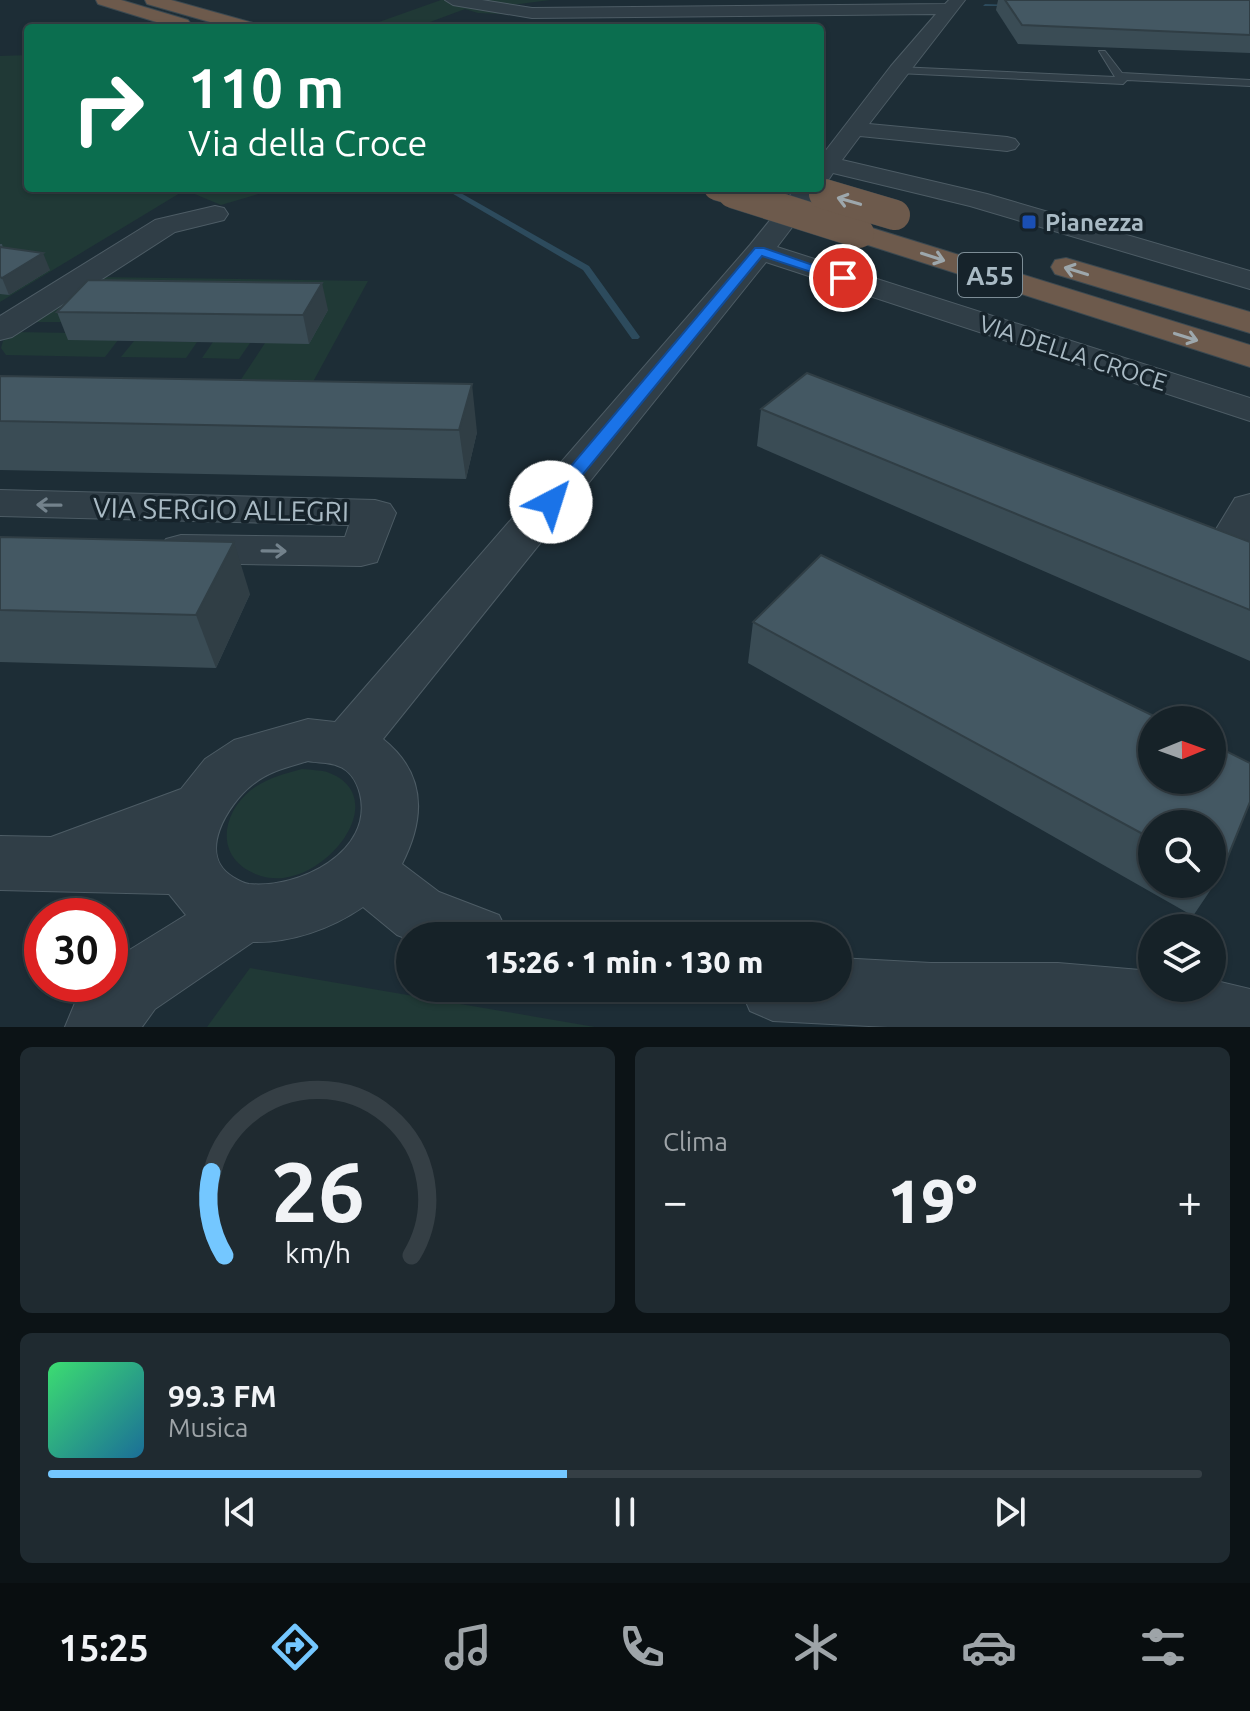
<!DOCTYPE html>
<html lang="it">
<meta charset="utf-8">
<style>
:root{--surface:#162228;--page:#1f2a30;--text:#f1f3f6;--muted:#9ea4a8;--line:#353f45;--accent:#74c7ff}
body{margin:0;font-family:Ubuntu,sans-serif;background:var(--page);color:var(--text);height:100vh;display:flex;flex-direction:column;font-size:30px;white-space:nowrap}
*{box-sizing:border-box;margin:0}
p{font-size:26px;color:var(--muted)}
.icon{flex:none;width:44px;height:44px;fill:none;stroke:currentColor;stroke-width:2;stroke-linecap:round;stroke-linejoin:round}
.map{position:relative;height:1027px;overflow:hidden}
.drawer{display:flex;flex-direction:column;gap:20px;padding:20px;background:#0c1316;flex:1}
.drawer>*{flex:none}
.guide{position:absolute;left:24px;top:24px;width:800px;height:168px;border-radius:8px;box-shadow:0 2px 6px #0004,0 0 0 2px var(--line);background:#0b6e4f;color:#fff;overflow:hidden}
.needle{width:52px;rotate:89deg}
.tools{position:absolute;left:1138px;top:706px;display:grid;gap:16px}
.tools a{display:grid;place-items:center;width:88px;height:88px;border-radius:50%;background:var(--surface);box-shadow:0 2px 6px #0004,0 0 0 2px var(--line);font-size:40px}
.speed{position:absolute;left:24px;top:898px;display:flex;gap:16px;font-size:40px;font-weight:700;text-align:center}
.speed>*{display:grid;place-content:center;width:104px;height:104px;border-radius:50%;background:var(--surface);box-shadow:0 2px 6px #0004,0 0 0 2px var(--line);line-height:1}
.speed .limit{border:12px solid #d22;background:#fff;color:#111}
.pin{position:absolute;display:grid;place-items:center;width:68px;height:68px;color:#fff;margin:-34px;border:4px solid #fff;border-radius:50%;box-shadow:0 2px 8px #0007}
.me{position:absolute;width:88px;margin:-44px;rotate:40deg;stroke-linejoin:round;filter:drop-shadow(0 0 6px #0008)}
.turn{display:flex;align-items:center;gap:28px;height:168px;padding:0 32px;font-size:36px}
.turn .icon{width:104px;height:104px;stroke-width:2.5}
.turn b{display:block;font-size:56px;line-height:68px}
.big{font-size:60px;font-weight:800;line-height:1.1}
.drawer .widget{flex:1;display:flex;flex-direction:column;justify-content:center;gap:12px;min-width:0;padding:0 28px;border-radius:12px;background:var(--page)}
.drawer .dial{align-items:center;gap:0}
.dial svg{height:208px;overflow:visible;fill:none;stroke:var(--line);stroke-width:7;stroke-linecap:round;text-anchor:middle}
.dial text{fill:var(--text);stroke:none}
.song{display:flex;align-items:center;gap:24px}
.cover{width:96px;height:96px;border-radius:12px;background:linear-gradient(135deg,hsl(140 70% 55%),hsl(200 70% 35%))}
.played{height:8px;border-radius:4px;background:linear-gradient(90deg,var(--accent) 45%,var(--line) 45%)}
.keys{display:flex;justify-content:space-around;direction:ltr}
.heat{display:flex;justify-content:space-between;align-items:center;font-size:44px;direction:ltr}
.drawer .tiles{flex:1;display:grid;gap:20px;grid-template-columns:1fr 1fr}
.widget:last-child{grid-column:span 2}
.trip{position:absolute;left:396px;top:922px;width:456px;height:80px;border-radius:40px;background:var(--surface);box-shadow:0 2px 6px #0004,0 0 0 2px var(--line);font-weight:800;line-height:80px;text-align:center}
.tabs{display:flex;height:128px;justify-content:space-around;align-items:center;background:#090e10;color:var(--muted)}
.tabs .icon{width:56px;height:56px}
.tabs .on{color:var(--accent)}
.tabs b{font-size:36px;color:var(--text)}
.map>svg:first-child{display:block}
.green{fill:#203936}
.lines{fill:none;stroke-linecap:round;stroke-linejoin:round}
.stream{fill:#2d4b5d;fill-rule:evenodd}
.lane-casing{stroke:#4d5c65;stroke-width:2}
.street-casing{stroke:#4d5c65;stroke-width:2}
.highway-casing{stroke:#3b4951;stroke-width:2}
.lane{fill:#303e47;fill-rule:evenodd}
.street{fill:#303e47;fill-rule:evenodd}
.highway{fill:#6d5a4c;fill-rule:evenodd}
.highway-bridge-far1-casing{stroke:#3b4951;stroke-width:25;stroke-linecap:butt}
.highway-bridge-casing{stroke:#3b4951;stroke-width:31;stroke-linecap:butt}
.highway-bridge-far1{stroke:#6d5a4c;stroke-width:24}
.highway-bridge{stroke:#6d5a4c;stroke-width:30}
.wall{fill:#3a4c55;fill-rule:evenodd}
.shaded-wall{fill:#303e45}
.building{fill:#445863;stroke:#303e45;stroke-width:2}
.oneway{stroke:#9da7ac}
.oneway2{stroke:#73828c}
.route{fill:#1a73e8;stroke:#114b97;stroke-width:2}
.transit-dot{fill:#1a4fb4;stroke:#16232b;stroke-width:3}
.labels{text-anchor:middle;dominant-baseline:central;stroke-width:7;stroke-linejoin:round;paint-order:stroke}
.far-poi-label{font-size:24px;font-weight:bold;fill:#a9bac4;stroke:#16232b;text-anchor:start}
.far-street-label{font-size:24px;fill:#a9bac4;stroke:#16232b}
.shield{fill:#16232b;stroke:#7d8d96;stroke-width:2}
.shield-label{font-size:26px;font-weight:bold;fill:#a9bac4}
.street-label{font-size:28px;fill:#a9bac4;stroke:#16232b}
</style>
<div class="map">
<svg width="1250" height="1027" viewBox="0 0 1250 1027">
<rect width="100%" height="100%" fill="#1d2d36"/>
<g class="green">
<polygon points="441,0 550,0 512,5 545,10 852,8 848,16 544,16 478,13 465,9 414,28 362,28"/>
<polygon points="28,55 28,188 279,188 221,205 185,190 0,302 0,56"/>
<polygon points="96,277 368,281 308,391 234,390 265,343 309,343 83,322 30,322"/>
<polygon points="15,332 74,333 68,339 118,340 105,357 6,355 1,348 3,341"/>
<polygon points="134,341 197,342 186,358 121,357"/>
<polygon points="213,342 250,343 239,359 202,358"/>
<path d="M302,769c8,1 18,1 25,3 71,25 -7,122 -66,104 -45,-14 -43,-59 -10,-86 16,-12 33,-16 51,-21z"/>
<polygon points="250,968 595,1027 207,1027"/>
</g>
<g class="lines">
<g class="stream">
<polygon points="985,4 1014,5 1016,6 983,6"/>
<polygon points="443,188 452,188 589,266 640,337 638,339 632,339 583,270"/>
</g>
<defs>
<polygon id="lane" points="1099,51 1105,51 1122,73 1250,80 1250,86 1127,80 1123,84 898,73 893,70 898,67 1115,77"/>
<g id="street">
<polygon points="445,0 482,0 532,8 945,4 949,0 965,0 869,124 1007,137 1015,139 1019,144 1015,149 1007,151 860,136 842,160 987,194 1250,271 1250,289 970,206 833,173 829,179 820,181 820,158 891,66 936,14 532,18 453,5"/>
<path d="M820,186l2,2 -45,59 473,151v23l-484,-159 -383,477c44,35 42,80 19,125l37,28 60,23 10,21h-99v4l-13,-5 -34,-28c-32,22 -72,36 -110,35l-98,67 -13,18h-77l10,-24 16,-19h19v-22l76,-47 -17,-21 -169,-4v-54l51,1 130,-48 24,-30 29,-19 74,-21 27,3 415,-477 46,-57h24zM308,761c9,2 22,1 30,5 12,4 19,16 22,28 14,58 -61,95 -111,90 -6,-1 -11,-4 -16,-7 -37,-22 -5,-73 19,-92 17,-14 36,-18 56,-24z"/>
<polygon points="215,206 224,208 228,214 224,220 175,232 12,337 0,340 0,316 155,220"/>
<polygon points="0,490 375,500 390,504 396,513 377,562 361,566 181,563 166,559 159,549 166,539 181,535 345,537 349,525 0,516"/>
<polygon points="1250,494 1250,545 1241,559 1226,563 1211,559 1204,549 1235,498"/>
<polygon points="838,958 931,963 1058,963 1152,971 1152,988 1212,988 1212,980 1250,989 1250,1027 888,1027 773,1021 750,1011 740,988 838,988"/>
</g>
<g id="highway">
<polygon points="96,0 121,0 188,20 191,24 187,28 176,28 98,4"/>
<polygon points="145,0 171,0 257,24 260,28 231,28 147,4"/>
<polygon points="859,224 1250,345 1250,367 849,239 845,233 849,227"/>
<polygon points="1066,258 1250,312 1250,333 1055,274 1051,267 1055,260"/>
</g>
</defs>
<use href="#lane" class="lane-casing"/>
<use href="#street" class="street-casing"/>
<use href="#highway" class="highway-casing"/>
<use href="#lane" class="lane"/>
<use href="#street" class="street"/>
<use href="#highway" class="highway"/>
<defs>
<g id="highway-bridge-far1">
<polyline points="716,188 740,195"/>
<polyline points="824,194 829,195"/>
</g>
<g id="highway-bridge">
<polyline points="733,193 859,233"/>
<polyline points="824,194 895,215"/>
</g>
</defs>
<use href="#highway-bridge-far1" class="highway-bridge-far1-casing"/>
<use href="#highway-bridge" class="highway-bridge-casing"/>
<use href="#highway-bridge-far1" class="highway-bridge-far1"/>
<use href="#highway-bridge" class="highway-bridge"/>
</g>
<g class="wall">
<polygon points="998,0 1250,0 1250,53 1018,44 996,10"/>
<polygon points="0,244 2,244 3,248 50,270 9,295 0,294"/>
<polygon points="328,310 309,344 68,340 57,312"/>
<polygon points="0,376 477,432 466,479 0,470"/>
<polygon points="761,409 1250,542 1250,661 757,446"/>
<polygon points="0,537 250,594 216,668 0,662"/>
<path d="M821,555l341,165h-10v60h60v-36l38,19v39l-30,74 -27,40 -445,-253 5,-41zM1152,824h60v60h-60z"/>
</g>
<g class="shaded-wall">
<polygon points="43,253 50,270 9,295 2,278"/>
<polygon points="322,283 328,310 309,344 303,315"/>
<polygon points="472,384 477,432 466,479 459,430"/>
<polygon points="234,542 250,594 216,668 196,615"/>
</g>
<g class="building">
<polygon points="1005,0 1250,0 1250,35 1022,25"/>
<polygon points="0,247 43,253 2,278 0,277"/>
<polygon points="88,280 322,283 303,315 57,312"/>
<polygon points="807,373 1250,542 1250,610 761,409"/>
<polygon points="0,376 472,384 459,430 0,421"/>
<polygon points="0,537 234,542 196,615 0,610"/>
<polygon points="821,555 1162,720 1152,720 1152,780 1212,780 1212,744 1250,763 1250,802 1220,876 1212,872 1212,824 1152,824 1152,839 753,622"/>
</g>
<defs><path id="oneway-shaft" d="M-6 0H5M1.5-3L5.5 0L1.5 3" fill="none" stroke-width="1.6" stroke-linecap="round" stroke-linejoin="round" transform="scale(2)"/></defs>
<g class="oneway">
<use href="#oneway-shaft" transform="translate(849 201) rotate(-164)"/>
<use href="#oneway-shaft" transform="translate(933 257) rotate(18)"/>
<use href="#oneway-shaft" transform="translate(1076 271) rotate(-163)"/>
<use href="#oneway-shaft" transform="translate(1186 337) rotate(17)"/>
</g>
<g class="oneway2">
<use href="#oneway-shaft" transform="translate(49 505) rotate(-179)"/>
<use href="#oneway-shaft" transform="translate(274 551) rotate(1)"/>
</g>
<polygon class="route" points="755,248 764,248 850,278 839,281 762,256 557,506 544,506 542,502 544,498"/>
<rect class="transit-dot" x="1021" y="214" width="16" height="16" rx="4"/>
<g class="labels">
<g class="far-poi-label">
<text x="1045" y="222">Pianezza</text>
</g>
<g class="far-street-label">
<text transform="translate(1073 353) rotate(18)">VIA DELLA CROCE</text>
</g>
<rect class="shield" x="958" y="253" width="64" height="44" rx="6"/>
<g class="shield-label">
<text x="990" y="275">A55</text>
</g>
<g class="street-label">
<text transform="translate(221 509) rotate(1)">VIA SERGIO ALLEGRI</text>
</g>
</g>
</svg>
<div class="tools">
<a><svg class="needle" viewBox="-14 -14 28 28"><path d="M0-13l5 13h-10z" fill="#e53935"/><path d="M0 13l5-13h-10z" fill="#9ea4a8"/></svg></a>
<a><svg class="icon" aria-label="search" viewBox="0 0 24 24"><circle cx="10" cy="10" r="6"/><path d="M15 15l6 6"/></svg></a>
<a><svg class="icon" aria-label="layers" viewBox="0 0 24 24"><path d="M12 4l9 5-9 5-9-5zM3 14l9 5 9-5"/></svg></a>
</div>
<div class="speed"><div class="limit">30</div></div>
<div class="pin" style="left:843px;top:278px;background:#d93025"><svg class="icon" aria-label="arrive" viewBox="0 0 24 24"><path d="M6 21V4h12l-3 4 3 4H6"/></svg></div>
<svg class="me" style="left:551px;top:502px" viewBox="-20 -20 40 40"><circle r="19" fill="#fff"/><path d="M0-13L10 11 0 6-10 11z" fill="#1a73e8"/></svg>
<div class="trip">15:26 · 1 min · 130 m</div>
<div class="guide">
<div class="turn"><svg class="icon" aria-label="right" viewBox="0 0 24 24"><path d="M7 20v-9h11M14 6l5 5-5 5"/></svg><div><b>110 m</b>Via della Croce</div></div>
</div>
</div>
<section class="drawer">
<div class="tiles">
<div class="widget dial"><svg viewBox="0 0 100 80">
<path d="M14 69A42 42 0 1 1 86 69"/>
<path d="M14 69A42 42 0 0 1 9 37" stroke="#74c7ff"/>
<text x="50" y="56" font-size="32" font-weight="700">26</text>
<text x="50" y="72" font-size="11">km/h</text>
</svg></div>
<div class="widget"><p>Clima</p>
<div class="heat"><a>−</a><b class="big">19°</b><a>+</a></div>
</div>
<div class="widget">
<div class="song"><i class="cover"></i><div><b>99.3 FM</b><p>Musica</p></div></div>
<div class="played"></div>
<div class="keys"><svg class="icon" aria-label="previous" viewBox="0 0 24 24"><path d="M18 5L8 12l10 7zM5 5v14"/></svg><svg class="icon" aria-label="pause" viewBox="0 0 24 24"><path d="M8 5v14M16 5v14"/></svg><svg class="icon" aria-label="next" viewBox="0 0 24 24"><path d="M6 5l10 7-10 7zM19 5v14"/></svg></div>
</div>
</div>
</section>
<nav class="tabs">
<b>15:25</b>
<svg class="icon on" aria-label="directions" viewBox="0 0 24 24"><path d="M12 3l9 9-9 9-9-9zM9 14v-3h6M13 9l2 2-2 2"/></svg>
<svg class="icon" aria-label="music" viewBox="0 0 24 24"><path d="M9 18V5l10-2v13"/><circle cx="6" cy="18" r="3"/><circle cx="16" cy="16" r="3"/></svg>
<svg class="icon" aria-label="phone" viewBox="0 0 24 24"><path d="M5 4h4l2 5-3 2q2 4 5 5l2-3 5 2v4C11 20 4 13 5 4z"/></svg>
<svg class="icon" aria-label="climate" viewBox="0 0 24 24"><path d="M12 3v18M4 7l16 10M4 17L20 7"/></svg>
<svg class="icon" aria-label="car" viewBox="0 0 24 24"><path d="M5 17H2v-5l4-1 3-4h7l3 4 3 1v5h-3M9 17h6M6 11h13"/><circle cx="7" cy="17" r="2"/><circle cx="17" cy="17" r="2"/></svg>
<svg class="icon" aria-label="filters" viewBox="0 0 24 24"><path d="M4 7h16M4 17h16"/><circle cx="9" cy="7" r="2"/><circle cx="15" cy="17" r="2"/></svg>
</nav>
